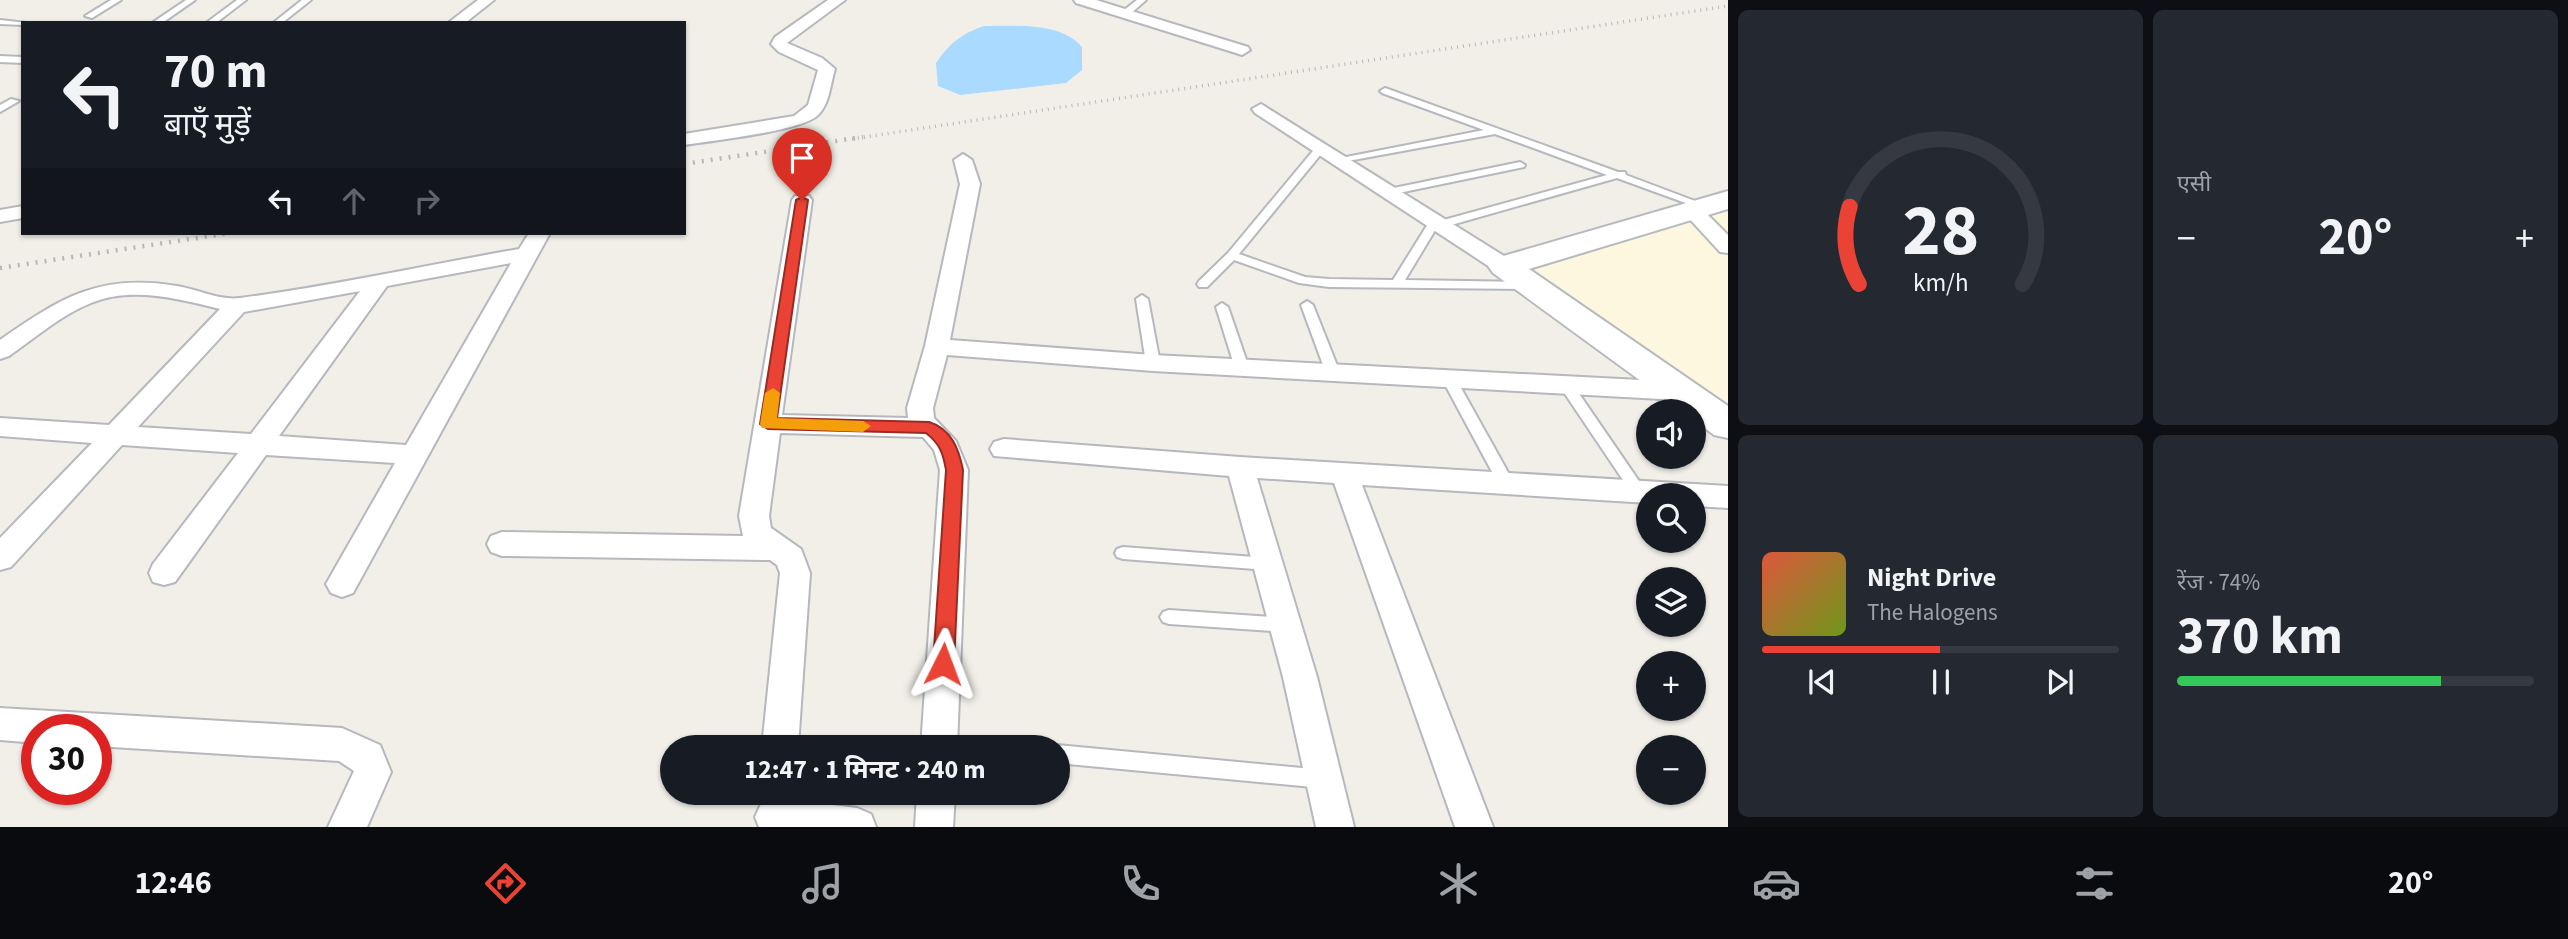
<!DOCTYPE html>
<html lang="hi">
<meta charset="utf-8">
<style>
:root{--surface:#171b24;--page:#242831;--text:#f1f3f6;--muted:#9ea1a6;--line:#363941;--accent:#ea4335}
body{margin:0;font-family:"Source Sans 3","Noto Sans Devanagari",sans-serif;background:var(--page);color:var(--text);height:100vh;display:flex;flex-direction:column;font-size:26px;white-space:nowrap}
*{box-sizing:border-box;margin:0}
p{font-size:23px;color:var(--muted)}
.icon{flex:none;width:38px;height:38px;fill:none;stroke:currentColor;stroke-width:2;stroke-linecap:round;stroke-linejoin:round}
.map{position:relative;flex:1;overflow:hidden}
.panel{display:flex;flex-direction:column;gap:10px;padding:10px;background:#0d0f14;width:840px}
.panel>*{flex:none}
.hud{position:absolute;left:21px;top:21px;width:665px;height:214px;border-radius:0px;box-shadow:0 2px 5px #0004;background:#171b24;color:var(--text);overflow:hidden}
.buttons{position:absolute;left:1636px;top:399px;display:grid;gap:14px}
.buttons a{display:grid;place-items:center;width:70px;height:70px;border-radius:50%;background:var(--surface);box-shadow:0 2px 5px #0004;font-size:35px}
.speed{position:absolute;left:21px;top:714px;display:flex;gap:14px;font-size:35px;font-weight:700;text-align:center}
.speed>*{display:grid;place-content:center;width:91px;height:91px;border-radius:50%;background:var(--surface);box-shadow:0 2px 5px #0004;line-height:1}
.speed .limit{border:10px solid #d22;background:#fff;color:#111}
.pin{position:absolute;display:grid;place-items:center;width:60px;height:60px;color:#fff;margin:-72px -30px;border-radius:50% 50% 50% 0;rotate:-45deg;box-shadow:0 0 7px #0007}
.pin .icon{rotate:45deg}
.me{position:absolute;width:77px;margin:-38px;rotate:3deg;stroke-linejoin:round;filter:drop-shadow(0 0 5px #0008)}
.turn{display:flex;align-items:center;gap:24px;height:147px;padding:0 28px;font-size:32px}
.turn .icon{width:91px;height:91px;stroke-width:2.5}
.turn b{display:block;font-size:49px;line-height:60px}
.lanes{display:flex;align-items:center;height:66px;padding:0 28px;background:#0003;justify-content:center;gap:35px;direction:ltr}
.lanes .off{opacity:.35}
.big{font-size:52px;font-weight:700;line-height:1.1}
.panel .tile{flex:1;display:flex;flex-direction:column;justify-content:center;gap:10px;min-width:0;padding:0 24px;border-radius:10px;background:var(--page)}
.panel .dial{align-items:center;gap:0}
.dial svg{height:182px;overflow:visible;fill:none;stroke:var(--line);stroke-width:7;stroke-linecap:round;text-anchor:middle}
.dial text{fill:var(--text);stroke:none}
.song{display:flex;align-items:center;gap:21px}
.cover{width:84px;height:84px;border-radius:10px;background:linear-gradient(135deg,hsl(10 70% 55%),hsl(80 70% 35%))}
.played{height:7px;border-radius:4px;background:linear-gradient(90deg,var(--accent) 50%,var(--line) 50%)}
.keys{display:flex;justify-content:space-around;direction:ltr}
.heat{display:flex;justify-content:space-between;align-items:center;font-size:38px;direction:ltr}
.charge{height:10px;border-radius:5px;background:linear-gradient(90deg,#34c759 74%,var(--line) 0)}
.panel .tiles{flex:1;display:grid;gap:10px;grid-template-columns:repeat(2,1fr)}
.trip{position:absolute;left:660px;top:735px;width:410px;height:70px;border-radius:35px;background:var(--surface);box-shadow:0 2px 5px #0004;font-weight:700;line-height:70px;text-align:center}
.tab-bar{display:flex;height:112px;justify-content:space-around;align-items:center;background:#090b0e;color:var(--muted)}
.tab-bar .icon{width:49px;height:49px}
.tab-bar .on{color:var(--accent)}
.tab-bar b{font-size:32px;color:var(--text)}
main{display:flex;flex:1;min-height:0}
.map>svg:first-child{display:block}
.commercial{fill:#fef7e0}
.water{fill:#aadaff}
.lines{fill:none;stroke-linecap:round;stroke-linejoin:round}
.lane-casing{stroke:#b5b8bc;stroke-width:4}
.street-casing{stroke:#b5b8bc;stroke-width:4}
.secondary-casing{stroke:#b6babf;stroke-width:4}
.lane{fill:#fff;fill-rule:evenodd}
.street{fill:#fff;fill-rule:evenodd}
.secondary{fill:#fff;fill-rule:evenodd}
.rail-far1{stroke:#b6b7b8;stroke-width:3.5;stroke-dasharray:1 5;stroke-linecap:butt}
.rail{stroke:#b6b7b8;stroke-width:4.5;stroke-dasharray:2 7;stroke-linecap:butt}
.route{fill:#ea4335;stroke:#982c22;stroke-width:2}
.slow{fill:#f59e0b}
</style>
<main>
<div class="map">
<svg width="1728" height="827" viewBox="0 0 1728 827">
<rect width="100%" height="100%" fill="#f1efe8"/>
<polygon class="commercial" points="1728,212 1728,417 1526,269 1699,217"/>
<path class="water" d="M984,26c31,0 77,-4 98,21v23l-16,13 -106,12 -22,-9 -2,-23c14,-20 25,-29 48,-37z"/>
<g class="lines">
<defs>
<g id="lane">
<polygon points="111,0 121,0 92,18 85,16"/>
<polygon points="186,0 195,0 162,23 152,23"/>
<polygon points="237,0 246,0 216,23 206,23"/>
<polygon points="302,0 311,0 282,23 273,23"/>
<polygon points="1137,0 1146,0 1129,15 1123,15 1123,11"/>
<polygon points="0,20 27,23 23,23 23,25 0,24"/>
<polygon points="0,56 23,57 23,63 0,62"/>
<polygon points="1385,88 1618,172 1625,172 1626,175 1711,207 1706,210 1702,209 1617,178 1444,227 1437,227 1405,280 1530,282 1532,285 1526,289 1329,287 1299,283 1234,260 1207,287 1199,287 1197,284 1199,281 1228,253 1317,146 1326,148 1239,254 1305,277 1329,279 1393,280 1431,219 1439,219 1440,221 1607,175 1495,134 1337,163 1337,159 1341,158 1484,130 1382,93 1380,91"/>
<polygon points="11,99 19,101 0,112 0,105"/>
<polygon points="1520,162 1525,165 1524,167 1389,195 1384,192 1389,189"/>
<polygon points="1142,295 1148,299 1160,363 1153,367 1146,363 1136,299"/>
<polygon points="1307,301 1313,305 1340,373 1338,376 1333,377 1326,373 1301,305"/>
<polygon points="1222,303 1228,307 1249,368 1247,371 1237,371 1235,368 1216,307"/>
<polygon points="1449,375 1456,379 1514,483 1511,487 1501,487 1498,483 1442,379"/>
<polygon points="1566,381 1571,382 1643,487 1646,491 1643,495 1633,495 1559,385"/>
<polygon points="1123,547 1268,558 1274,559 1276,564 1274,569 1268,570 1123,559 1117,557 1115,553 1117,549"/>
<polygon points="1169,610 1285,618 1291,620 1294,625 1291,630 1285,632 1169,624 1163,622 1160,617 1163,612"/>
<polygon points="1057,745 1323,770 1330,772 1333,779 1330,786 1323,788 1057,763 1057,747 1051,747"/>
</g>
<g id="street">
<polygon points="478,0 494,0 465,23 448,23"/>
<path d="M828,0h17l-58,43 35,15 13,11c-5,16 -5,34 -17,46 -15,16 -108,26 -134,30v-11l110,-18 14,-11 10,-35 -39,-18 -8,-8 4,-7z"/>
<polygon points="1074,0 1096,0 1248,47 1250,50 1242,55 1236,53 1076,3"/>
<polygon points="1261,104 1512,261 1515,266 1512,271 1496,271 1255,113 1252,109"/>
<polygon points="963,154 972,160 980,184 950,340 1153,355 1679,382 1688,385 1692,391 1688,397 1679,400 1153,371 947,355 933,408 934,418 956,441 968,470 957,747 921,747 940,470 934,450 923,437 780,433 769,516 771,528 801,549 810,573 798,747 762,747 780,573 777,565 770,560 502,556 491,552 487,544 491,536 502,532 743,536 739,516 792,200 795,196 809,196 812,200 782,415 908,418 907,408 925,346 960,184 954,160"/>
<polygon points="1693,205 1700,207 1728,235 1728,253 1720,252 1686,215 1683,211 1686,207"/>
<polygon points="23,206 23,218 0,222 0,210"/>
<path d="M529,233h21l-197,360 -11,4 -11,-4 -5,-9 69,-121 -129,-8 -91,127 -11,3 -11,-3 -4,-9 4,-9 85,-111 -116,-8 -111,122 -11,3v-32l92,-95 -92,-7v-18l109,7 111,-116c-40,-10 -89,-23 -129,-6 -30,12 -56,35 -82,53l-9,3v-19c61,-43 101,-67 177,-54 19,3 44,15 63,12 93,-12 187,-33 279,-49zM511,263l-105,182 -127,-9 108,-150zM360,291l-109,143 -113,-7 106,-115z"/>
<polygon points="1004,439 1240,457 1728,486 1728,508 1694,506 1694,495 1648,495 1648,503 1362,485 1493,827 1455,827 1334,483 1257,478 1317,677 1354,827 1316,827 1283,677 1229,476 994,456 990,449 994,442"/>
<polygon points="0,708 342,728 380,745 391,772 367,827 328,827 354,771 339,761 96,746 96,730 37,730 37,743 0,740"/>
<polygon points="917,793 955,793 953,827 915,827"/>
<polygon points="774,798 857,808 871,814 876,827 759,827 755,817 761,804"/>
</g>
<polygon id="secondary" points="1728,191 1728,209 1529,269 1728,406 1728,438 1714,435 1694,420 1694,411 1682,411 1493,273 1488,266 1493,259"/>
</defs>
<use href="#lane" class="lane-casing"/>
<use href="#street" class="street-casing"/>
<use href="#secondary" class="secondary-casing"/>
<use href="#lane" class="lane"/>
<use href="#street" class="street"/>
<use href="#secondary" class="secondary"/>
<polyline class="rail-far1" points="852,139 1728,6"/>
<g class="rail">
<polyline points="684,164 863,137"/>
<polyline points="0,268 230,233"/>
</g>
</g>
<path class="route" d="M802,197l6,3 -31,218 152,4c23,7 30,28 34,48l-9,194 -3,6 -8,3 -7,-3 -3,-6 13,-194c-3,-17 -6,-26 -20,-37l-158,-4 -8,-5 36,-224z"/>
<polygon class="slow" points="773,388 780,393 777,418 863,421 871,426 863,432 762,428 760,424 765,393"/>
</svg>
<div class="buttons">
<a><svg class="icon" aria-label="sound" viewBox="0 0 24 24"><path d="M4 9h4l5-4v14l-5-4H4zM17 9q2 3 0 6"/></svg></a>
<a><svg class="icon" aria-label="search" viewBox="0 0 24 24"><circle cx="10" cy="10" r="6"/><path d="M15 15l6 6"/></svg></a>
<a><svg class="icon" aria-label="layers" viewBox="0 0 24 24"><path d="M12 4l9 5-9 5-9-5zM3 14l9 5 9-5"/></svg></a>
<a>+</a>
<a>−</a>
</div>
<div class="speed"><div class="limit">30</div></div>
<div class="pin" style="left:802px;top:200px;background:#d93025"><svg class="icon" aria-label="arrive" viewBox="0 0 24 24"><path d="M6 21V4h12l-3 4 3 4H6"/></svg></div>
<svg class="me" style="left:943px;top:664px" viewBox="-20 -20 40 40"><path d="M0-17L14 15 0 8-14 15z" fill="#ea4335" stroke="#fff" stroke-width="4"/></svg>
<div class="trip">12:47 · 1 मिनट · 240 m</div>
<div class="hud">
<div class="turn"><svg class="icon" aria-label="left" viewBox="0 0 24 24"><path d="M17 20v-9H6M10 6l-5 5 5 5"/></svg><div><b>70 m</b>बाएँ मुड़ें</div></div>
<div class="lanes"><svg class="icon" aria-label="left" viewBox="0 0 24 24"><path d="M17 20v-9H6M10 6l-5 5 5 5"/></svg><svg class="icon off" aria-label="ahead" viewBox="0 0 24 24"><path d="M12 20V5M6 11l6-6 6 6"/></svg><svg class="icon off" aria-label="right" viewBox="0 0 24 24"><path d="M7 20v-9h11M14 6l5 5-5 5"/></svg></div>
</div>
</div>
<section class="panel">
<div class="tiles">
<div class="tile dial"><svg viewBox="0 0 100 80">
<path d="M14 69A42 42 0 1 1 86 69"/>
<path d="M14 69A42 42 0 0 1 10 35" stroke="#ea4335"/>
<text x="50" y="56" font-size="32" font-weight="700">28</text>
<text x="50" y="72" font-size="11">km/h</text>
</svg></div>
<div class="tile"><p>एसी</p>
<div class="heat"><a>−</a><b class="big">20°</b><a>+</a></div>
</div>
<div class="tile">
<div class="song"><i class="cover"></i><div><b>Night Drive</b><p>The Halogens</p></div></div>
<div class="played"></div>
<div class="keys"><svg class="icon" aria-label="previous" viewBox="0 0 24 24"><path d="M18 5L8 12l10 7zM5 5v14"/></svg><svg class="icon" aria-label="pause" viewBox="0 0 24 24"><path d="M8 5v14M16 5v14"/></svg><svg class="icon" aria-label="next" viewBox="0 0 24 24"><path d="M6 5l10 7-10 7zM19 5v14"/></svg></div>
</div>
<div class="tile"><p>रेंज · 74%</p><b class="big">370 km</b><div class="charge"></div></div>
</div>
</section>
</main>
<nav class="tab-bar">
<b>12:46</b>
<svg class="icon on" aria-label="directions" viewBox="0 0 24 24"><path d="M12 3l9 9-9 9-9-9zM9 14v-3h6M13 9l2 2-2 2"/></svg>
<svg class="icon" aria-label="music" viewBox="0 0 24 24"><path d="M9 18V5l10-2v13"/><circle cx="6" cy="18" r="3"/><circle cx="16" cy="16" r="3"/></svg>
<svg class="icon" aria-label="phone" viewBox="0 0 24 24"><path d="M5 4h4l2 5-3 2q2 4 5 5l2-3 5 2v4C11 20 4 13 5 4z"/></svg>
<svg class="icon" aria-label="climate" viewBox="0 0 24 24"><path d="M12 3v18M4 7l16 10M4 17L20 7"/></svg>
<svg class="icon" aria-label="car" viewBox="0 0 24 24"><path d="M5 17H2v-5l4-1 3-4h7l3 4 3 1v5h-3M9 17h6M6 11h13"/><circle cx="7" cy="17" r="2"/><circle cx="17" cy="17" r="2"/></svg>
<svg class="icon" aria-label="filters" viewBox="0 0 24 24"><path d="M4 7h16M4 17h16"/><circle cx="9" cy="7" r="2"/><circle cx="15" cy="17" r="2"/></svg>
<b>20°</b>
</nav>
